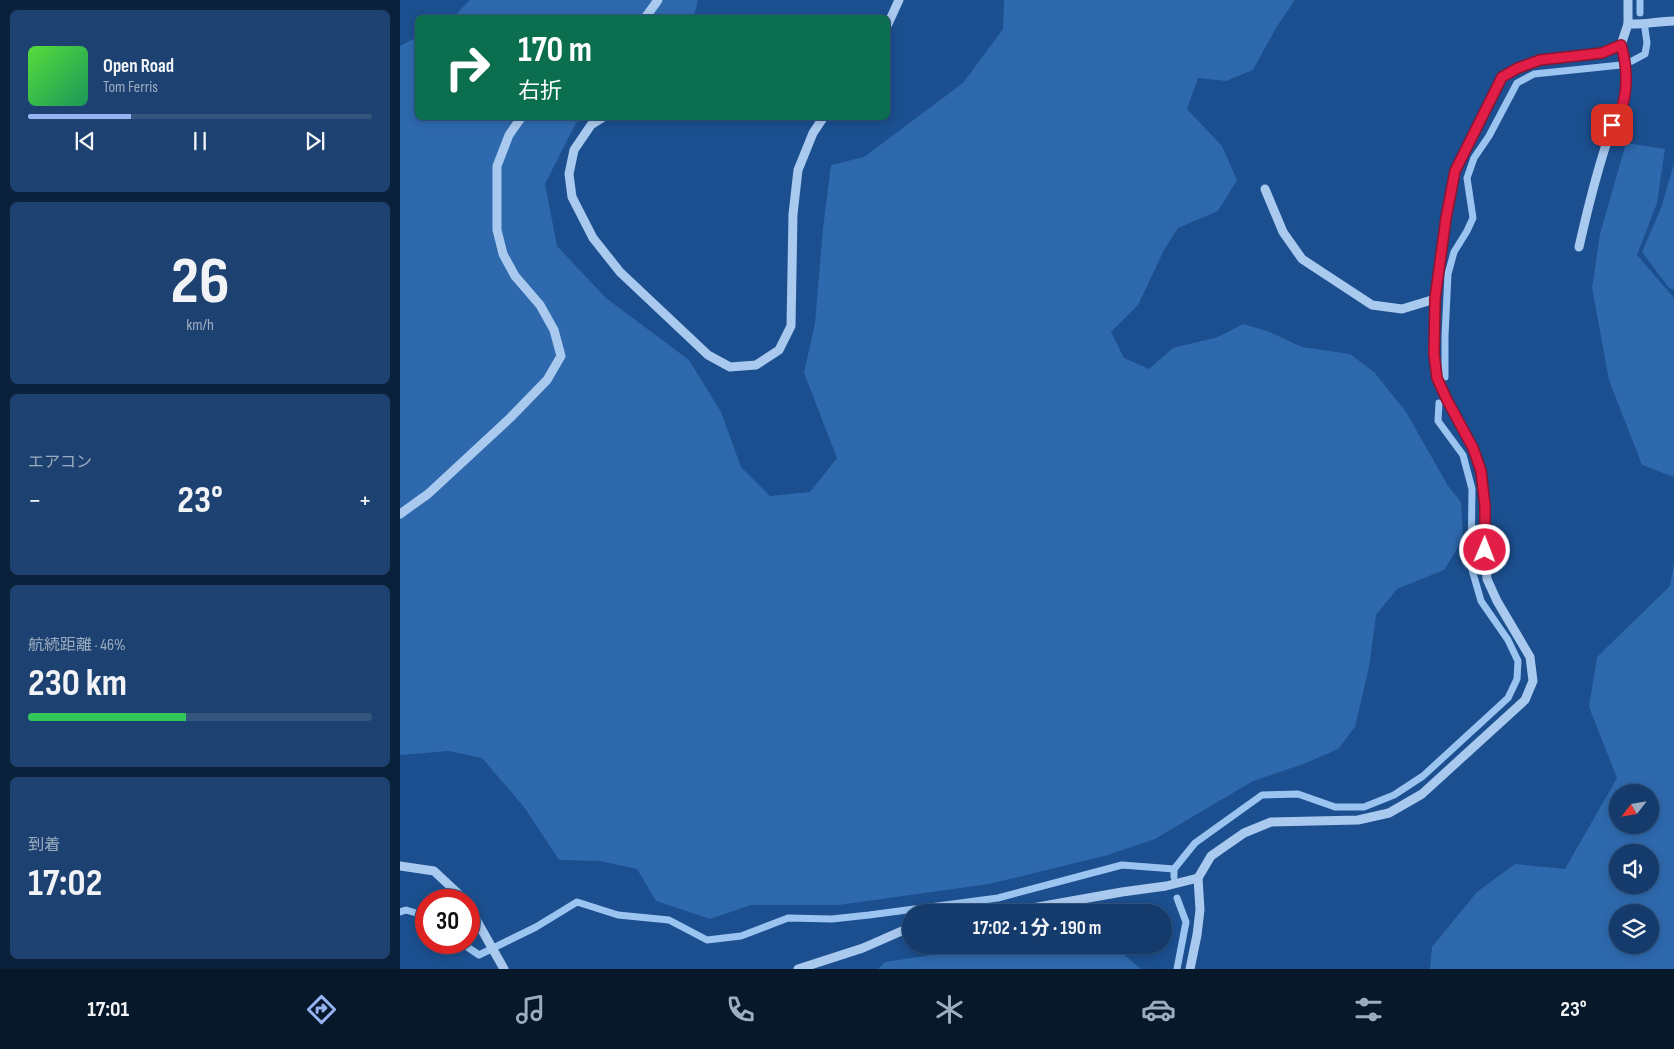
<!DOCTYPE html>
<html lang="ja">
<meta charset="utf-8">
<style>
:root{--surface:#143b6b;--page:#1d4271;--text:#f1f3f6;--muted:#9dadc1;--line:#33557e;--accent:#95b2f1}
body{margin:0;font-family:"Sofia Sans Condensed","Noto Sans JP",sans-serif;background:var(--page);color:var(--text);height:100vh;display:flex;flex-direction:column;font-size:19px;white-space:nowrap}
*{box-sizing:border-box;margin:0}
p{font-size:16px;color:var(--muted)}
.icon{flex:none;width:28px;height:28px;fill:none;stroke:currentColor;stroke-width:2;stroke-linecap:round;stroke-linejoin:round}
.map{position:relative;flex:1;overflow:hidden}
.drawer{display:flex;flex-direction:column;gap:10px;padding:10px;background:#0b203b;width:400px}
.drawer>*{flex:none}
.hud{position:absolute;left:15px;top:15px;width:475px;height:105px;border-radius:8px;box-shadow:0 2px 8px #0003,0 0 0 1px var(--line);background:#0b6e4f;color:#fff;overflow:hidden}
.needle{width:32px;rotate:239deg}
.fabs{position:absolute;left:1209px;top:784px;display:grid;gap:10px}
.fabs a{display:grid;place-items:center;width:50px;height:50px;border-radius:50%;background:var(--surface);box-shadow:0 2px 8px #0003,0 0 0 1px var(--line);font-size:25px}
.speed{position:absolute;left:15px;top:889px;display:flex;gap:10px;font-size:25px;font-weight:700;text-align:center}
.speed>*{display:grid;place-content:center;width:65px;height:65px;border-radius:50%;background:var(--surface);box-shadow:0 2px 8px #0003,0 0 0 1px var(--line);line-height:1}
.speed .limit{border:8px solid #d22;background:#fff;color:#111}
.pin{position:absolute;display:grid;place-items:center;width:42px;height:42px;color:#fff;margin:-21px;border-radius:10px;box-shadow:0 2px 8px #0006}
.me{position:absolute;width:55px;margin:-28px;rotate:1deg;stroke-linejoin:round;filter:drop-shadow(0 0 4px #0008)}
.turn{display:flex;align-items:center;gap:18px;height:105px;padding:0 20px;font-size:22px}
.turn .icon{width:65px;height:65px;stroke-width:2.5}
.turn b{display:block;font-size:35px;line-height:42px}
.big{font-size:38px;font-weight:700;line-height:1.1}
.drawer .tile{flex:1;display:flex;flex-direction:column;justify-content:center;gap:8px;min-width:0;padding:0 18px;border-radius:8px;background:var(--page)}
.drawer .dial{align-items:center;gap:0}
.dial b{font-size:65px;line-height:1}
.song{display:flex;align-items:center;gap:15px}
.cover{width:60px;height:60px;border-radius:8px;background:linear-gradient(135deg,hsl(110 70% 55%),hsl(150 70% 35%))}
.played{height:5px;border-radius:2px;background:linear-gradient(90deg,var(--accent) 30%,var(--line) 30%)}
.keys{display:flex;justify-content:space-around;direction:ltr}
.heat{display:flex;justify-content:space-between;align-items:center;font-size:28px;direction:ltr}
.charge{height:8px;border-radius:4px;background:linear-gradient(90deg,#34c759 46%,var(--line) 0)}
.trip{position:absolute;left:502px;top:904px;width:270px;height:50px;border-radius:25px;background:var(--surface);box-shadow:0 2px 8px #0003,0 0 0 1px var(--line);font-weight:700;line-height:50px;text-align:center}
.dock{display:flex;height:80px;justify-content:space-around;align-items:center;background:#08182b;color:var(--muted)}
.dock .icon{width:35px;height:35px}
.dock .selected{color:var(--accent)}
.dock b{font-size:22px;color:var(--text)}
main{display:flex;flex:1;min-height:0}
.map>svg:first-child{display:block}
.green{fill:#2e69ad;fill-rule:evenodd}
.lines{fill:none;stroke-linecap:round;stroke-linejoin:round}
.stream{stroke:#9cc4f0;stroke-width:7}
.minor{stroke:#a9c9ee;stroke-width:9}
.route-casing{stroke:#92132f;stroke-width:12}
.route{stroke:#e11d48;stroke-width:9}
</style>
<main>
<section class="drawer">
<div class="tile">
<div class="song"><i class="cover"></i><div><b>Open Road</b><p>Tom Ferris</p></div></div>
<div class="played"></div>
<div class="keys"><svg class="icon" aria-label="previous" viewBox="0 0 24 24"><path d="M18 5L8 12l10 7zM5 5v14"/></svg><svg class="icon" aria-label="pause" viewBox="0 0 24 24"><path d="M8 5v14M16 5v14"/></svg><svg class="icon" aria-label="next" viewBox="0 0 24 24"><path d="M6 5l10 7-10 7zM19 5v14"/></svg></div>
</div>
<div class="tile dial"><b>26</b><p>km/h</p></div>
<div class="tile"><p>エアコン</p>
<div class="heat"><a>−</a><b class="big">23°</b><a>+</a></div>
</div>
<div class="tile"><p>航続距離 · 46%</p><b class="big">230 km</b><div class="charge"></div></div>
<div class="tile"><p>到着</p><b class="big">17:02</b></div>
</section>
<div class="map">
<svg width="1274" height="969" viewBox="0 0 1274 969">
<rect width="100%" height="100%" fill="#1b4f8f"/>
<g class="green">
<polygon points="70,0 298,0 294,17 52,18"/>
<polygon points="604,0 895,0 876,28 853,70 826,81 798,78 787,109 822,146 837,180 818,211 778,228 764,250 738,305 711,332 724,358 749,369 773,348 818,337 843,324 867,331 902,347 950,354 974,372 1006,412 1048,486 1061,502 1063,539 1044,570 997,589 976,615 969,667 955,727 938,749 906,763 853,781 755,839 708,855 589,884 439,905 351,905 310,919 256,901 237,869 200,861 159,860 124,807 82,758 49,751 0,755 0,46 17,37 18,118 184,118 176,123 145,184 157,246 206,298 289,360 321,412 341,467 370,496 410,492 437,458 404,373 415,323 423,228 431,165 464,157 563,83 603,29"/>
<polygon points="1226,143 1265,149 1257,203 1237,255 1274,298 1274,477 1242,465 1209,380 1192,288 1200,234"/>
<polygon points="1274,164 1274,290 1269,288 1242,252 1261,208"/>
<path d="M1274,563v406h-244l2,-22 45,-55 38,-28 50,5 52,-91 -28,-71 8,-50 73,-71zM1250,792v33h-32v-33zM1250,852v33h-32v-33zM1250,912v33h-32v-33z"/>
<polygon points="632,945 712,945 741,969 478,969 485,962 532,955 604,951"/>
</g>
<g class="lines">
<g class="stream">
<polyline points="1240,0 1240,13"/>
<polyline points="1232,61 1245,54 1247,43 1245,29"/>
<polyline points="1045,377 1045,336 1048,274 1054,252 1067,231 1073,218 1067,178 1074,158 1089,136 1117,83 1134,74 1221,65"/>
<polyline points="774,877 774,869 795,843 862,795 898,794 935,807 964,807 994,795 1023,776 1108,698 1117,679 1118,661 1108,640 1081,601 1071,566 1072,489 1063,455 1038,421 1039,403"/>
<polyline points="777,898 786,922 777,969"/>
<polyline points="0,912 6,910 26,916"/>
<polyline points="60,942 79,955 136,927 177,902 218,915 269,920 307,940 341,936 388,918 432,919 469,915 598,898 722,865 774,869"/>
</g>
<g class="minor">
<polyline points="245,18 258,0"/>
<polyline points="488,24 499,0"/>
<path d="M1228,24c15,1 30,-3 46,-3"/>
<polyline points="202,118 191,125 174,150 169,174 172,197 193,238 220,272 308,355 330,367 356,365 379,350 391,326 393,214 398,170 413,133 423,118"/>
<polyline points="865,189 883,232 902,259 972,305 1002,309 1035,299"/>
<path d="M1179,247c9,-40 19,-81 33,-120 5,-15 12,-23 14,-40 1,-14 -1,-29 -5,-42"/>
<polyline points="0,514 28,494 110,418 147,380 161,356 154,330 140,305 115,276 103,254 97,230 97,166 109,135 121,118"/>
<polyline points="0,866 34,871 65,900"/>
<polyline points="69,907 104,969"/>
<polyline points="610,912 722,892 766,886 798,878"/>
<polyline points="398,969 463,948 504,930 511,929"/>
<polyline points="790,969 797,935 800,910 798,878 811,856 844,833 871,822 958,820 989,813 1022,794 1125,700 1133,681 1130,657 1097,601 1087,579 1085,550 1085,506 1081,471 1073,449 1047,401 1037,378 1033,354 1035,299 1046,219 1055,171 1102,77 1117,68 1140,60 1203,53 1221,45 1228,24 1228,0"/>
</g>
</g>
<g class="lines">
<defs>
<path id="route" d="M1085,550v-44l-4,-35 -8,-23 -26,-48 -10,-22 -3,-24 1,-55 11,-81 9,-47 47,-94 16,-9 22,-8 62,-7 19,-8c6,19 7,43 1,62 -2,6 -7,12 -10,18"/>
</defs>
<use href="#route" class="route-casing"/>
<use href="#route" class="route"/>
</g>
</svg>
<div class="fabs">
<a><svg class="needle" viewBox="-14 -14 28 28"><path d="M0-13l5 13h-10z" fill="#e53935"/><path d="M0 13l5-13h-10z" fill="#9dadc1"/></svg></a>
<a><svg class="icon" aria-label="sound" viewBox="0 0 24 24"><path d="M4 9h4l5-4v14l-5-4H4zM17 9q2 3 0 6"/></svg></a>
<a><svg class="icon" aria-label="layers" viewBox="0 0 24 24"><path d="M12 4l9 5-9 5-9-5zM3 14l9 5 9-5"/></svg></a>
</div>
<div class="speed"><div class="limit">30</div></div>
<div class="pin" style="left:1212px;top:125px;background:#d93025"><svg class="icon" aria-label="arrive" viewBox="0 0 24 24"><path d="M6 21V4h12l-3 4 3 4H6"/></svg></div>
<svg class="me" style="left:1085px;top:550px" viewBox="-20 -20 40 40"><circle r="17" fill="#e11d48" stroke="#fff" stroke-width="3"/><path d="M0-11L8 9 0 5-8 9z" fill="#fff"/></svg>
<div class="trip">17:02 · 1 分 · 190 m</div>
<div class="hud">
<div class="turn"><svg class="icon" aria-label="right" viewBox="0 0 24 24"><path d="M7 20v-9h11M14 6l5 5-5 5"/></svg><div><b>170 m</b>右折</div></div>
</div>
</div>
</main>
<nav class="dock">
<b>17:01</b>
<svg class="icon selected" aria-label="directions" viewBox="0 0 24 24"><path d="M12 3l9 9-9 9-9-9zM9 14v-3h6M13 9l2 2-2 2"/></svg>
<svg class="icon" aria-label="music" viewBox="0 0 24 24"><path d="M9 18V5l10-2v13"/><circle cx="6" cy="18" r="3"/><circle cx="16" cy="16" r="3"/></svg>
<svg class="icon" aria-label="phone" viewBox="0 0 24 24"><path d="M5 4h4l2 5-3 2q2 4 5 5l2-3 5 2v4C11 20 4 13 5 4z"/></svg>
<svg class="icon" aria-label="climate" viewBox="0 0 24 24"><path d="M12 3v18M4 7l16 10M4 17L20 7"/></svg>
<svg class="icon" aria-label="car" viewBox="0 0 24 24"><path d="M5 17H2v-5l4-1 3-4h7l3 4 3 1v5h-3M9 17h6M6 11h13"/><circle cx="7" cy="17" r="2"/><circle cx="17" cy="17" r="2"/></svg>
<svg class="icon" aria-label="filters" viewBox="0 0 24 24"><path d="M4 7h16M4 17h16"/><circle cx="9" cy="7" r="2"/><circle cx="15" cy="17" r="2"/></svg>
<b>23°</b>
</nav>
